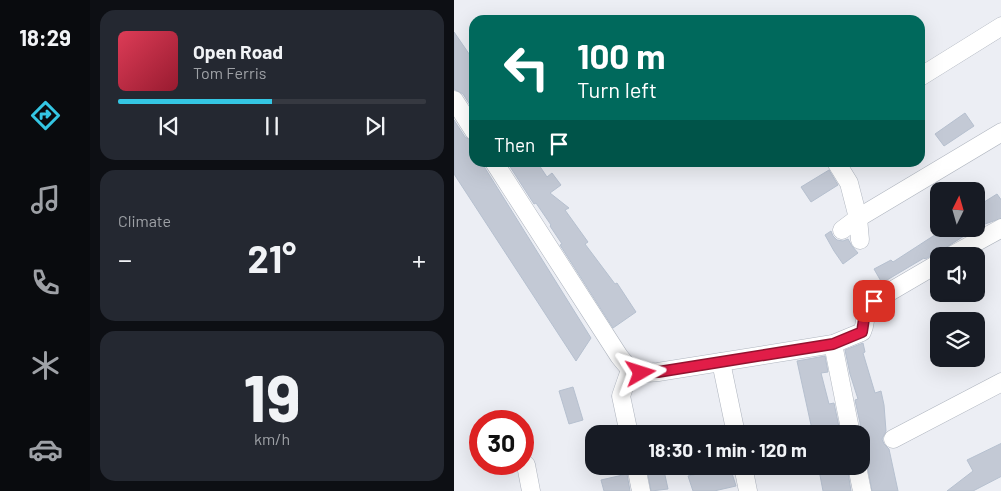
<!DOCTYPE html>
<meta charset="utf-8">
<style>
:root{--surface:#171b24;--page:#242831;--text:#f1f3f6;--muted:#9ea1a6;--line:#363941;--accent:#34c6e3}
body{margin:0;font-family:Barlow,sans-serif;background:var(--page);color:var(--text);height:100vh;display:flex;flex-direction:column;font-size:19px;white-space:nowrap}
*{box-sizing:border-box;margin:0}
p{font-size:16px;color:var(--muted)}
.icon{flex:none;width:28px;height:28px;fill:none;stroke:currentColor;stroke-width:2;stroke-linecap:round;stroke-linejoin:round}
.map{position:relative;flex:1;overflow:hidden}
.drawer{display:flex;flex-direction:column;gap:10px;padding:10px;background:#0d0f14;width:364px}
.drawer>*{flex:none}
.banner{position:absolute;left:15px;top:15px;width:456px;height:152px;border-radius:15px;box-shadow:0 5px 20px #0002;background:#00695c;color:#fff;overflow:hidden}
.needle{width:32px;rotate:5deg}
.tools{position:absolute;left:476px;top:182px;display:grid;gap:10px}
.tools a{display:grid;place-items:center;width:55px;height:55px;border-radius:10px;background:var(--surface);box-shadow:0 5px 20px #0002;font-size:25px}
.speed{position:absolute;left:15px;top:410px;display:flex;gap:10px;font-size:25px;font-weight:700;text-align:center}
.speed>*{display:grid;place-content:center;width:65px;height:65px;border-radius:50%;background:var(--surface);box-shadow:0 5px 20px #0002;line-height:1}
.speed .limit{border:8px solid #d22;background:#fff;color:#111}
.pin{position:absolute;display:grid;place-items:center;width:42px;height:42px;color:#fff;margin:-21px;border-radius:10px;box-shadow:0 2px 8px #0006}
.me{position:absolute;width:55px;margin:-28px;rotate:84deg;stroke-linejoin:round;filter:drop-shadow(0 0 4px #0008)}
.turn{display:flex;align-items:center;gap:18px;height:105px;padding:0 25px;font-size:22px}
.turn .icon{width:65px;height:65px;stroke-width:2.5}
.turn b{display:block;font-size:35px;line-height:42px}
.then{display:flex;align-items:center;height:48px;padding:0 25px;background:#0003;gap:10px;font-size:19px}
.big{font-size:38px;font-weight:700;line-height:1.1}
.drawer .tile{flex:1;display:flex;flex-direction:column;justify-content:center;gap:8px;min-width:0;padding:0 18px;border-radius:15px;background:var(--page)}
.drawer .dial{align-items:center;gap:0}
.dial b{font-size:65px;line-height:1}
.song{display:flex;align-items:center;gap:15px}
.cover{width:60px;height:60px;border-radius:8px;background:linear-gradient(135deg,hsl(350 70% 55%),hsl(350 70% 35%))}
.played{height:5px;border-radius:2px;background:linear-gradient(90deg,var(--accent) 50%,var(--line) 50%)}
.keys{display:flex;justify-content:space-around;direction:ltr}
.heat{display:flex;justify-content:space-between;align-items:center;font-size:28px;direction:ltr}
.trip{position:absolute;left:131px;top:425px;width:285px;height:50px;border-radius:15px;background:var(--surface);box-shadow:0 5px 20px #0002;font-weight:700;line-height:50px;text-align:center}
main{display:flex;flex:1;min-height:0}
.tab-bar{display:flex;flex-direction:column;width:90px;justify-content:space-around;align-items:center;background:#090b0e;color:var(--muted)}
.tab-bar .icon{width:35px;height:35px}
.tab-bar .selected{color:var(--accent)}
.tab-bar b{font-size:22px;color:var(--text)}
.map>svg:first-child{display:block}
.building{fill:#c3c9d5;stroke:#b6c0cf}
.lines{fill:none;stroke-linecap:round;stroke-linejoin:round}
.minor-casing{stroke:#afb5bf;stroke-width:19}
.minor{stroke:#fff;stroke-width:18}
.route-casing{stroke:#92132f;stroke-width:12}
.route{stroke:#e11d48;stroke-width:9}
</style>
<main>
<nav class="tab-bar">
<b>18:29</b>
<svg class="icon selected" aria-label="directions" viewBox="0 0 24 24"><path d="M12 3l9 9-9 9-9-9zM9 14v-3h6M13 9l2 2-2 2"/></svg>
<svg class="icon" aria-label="music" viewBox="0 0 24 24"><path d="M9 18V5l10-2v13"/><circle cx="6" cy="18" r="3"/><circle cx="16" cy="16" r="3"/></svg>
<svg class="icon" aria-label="phone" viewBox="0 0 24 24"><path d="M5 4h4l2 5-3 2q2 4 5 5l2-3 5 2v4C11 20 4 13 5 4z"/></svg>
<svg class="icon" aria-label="climate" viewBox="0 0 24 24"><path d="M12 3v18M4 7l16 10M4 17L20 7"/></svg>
<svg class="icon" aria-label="car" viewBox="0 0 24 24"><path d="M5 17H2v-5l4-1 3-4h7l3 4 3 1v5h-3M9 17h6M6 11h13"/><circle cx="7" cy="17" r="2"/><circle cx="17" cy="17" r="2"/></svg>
</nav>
<section class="drawer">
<div class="tile">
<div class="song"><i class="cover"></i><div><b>Open Road</b><p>Tom Ferris</p></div></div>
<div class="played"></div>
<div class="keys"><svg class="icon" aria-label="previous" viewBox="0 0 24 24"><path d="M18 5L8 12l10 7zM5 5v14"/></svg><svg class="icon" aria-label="pause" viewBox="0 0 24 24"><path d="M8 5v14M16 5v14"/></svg><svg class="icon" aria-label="next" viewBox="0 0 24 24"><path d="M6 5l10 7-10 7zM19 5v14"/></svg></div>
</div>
<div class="tile"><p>Climate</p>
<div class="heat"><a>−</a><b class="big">21°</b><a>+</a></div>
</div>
<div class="tile dial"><b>19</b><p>km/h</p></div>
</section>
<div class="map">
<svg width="548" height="491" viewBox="0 0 548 491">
<rect width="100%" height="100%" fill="#eceef4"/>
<g class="building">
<polygon points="0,32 20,61 20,111 9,94 0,89"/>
<polygon points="511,113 520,126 490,146 481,134"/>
<polygon points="0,120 11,137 20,142 20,162 29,162 31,168 137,338 122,361 0,174"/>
<polygon points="53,162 83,162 93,177 98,173 107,185 96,193 115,208 111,210 134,242 131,244 161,284 163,283 182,312 159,328 106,245 108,244 96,226 97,225 82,203 80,204"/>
<polygon points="375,170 384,185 357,202 347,187"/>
<polygon points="543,194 548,201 548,218 531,224 522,230 522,207"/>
<polygon points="490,229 521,229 485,252 471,259 470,258 428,283 420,269 437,260 439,262"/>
<polygon points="377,231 379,236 383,240 389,241 394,239 398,246 404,253 389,264 380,251 371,235"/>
<polygon points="409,343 411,352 409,353 421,393 427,391 430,405 432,431 428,439 430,444 435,449 444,491 418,491 413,464 410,458 406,423 401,400 404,399 396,374 391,350"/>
<polygon points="371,356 374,372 367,373 375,404 380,403 385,427 380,427 382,434 359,434 343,361"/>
<polygon points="119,387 129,420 115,424 105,391"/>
<polygon points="548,443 548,476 519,491 493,491 519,471 513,460"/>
<polygon points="209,466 214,489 197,491 193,469"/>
<polygon points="384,466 393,466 397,491 369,491 365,470"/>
<polygon points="276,467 282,486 260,491 239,491 234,476"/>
<polygon points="173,474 176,491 150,491 147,480"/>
</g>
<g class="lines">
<defs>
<g id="minor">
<polyline points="466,77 548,26"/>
<polyline points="0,100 20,131"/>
<path d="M40,162l125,194c14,18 16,18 39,16l175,-28 29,-12c6,-13 0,-19 12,-31l65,-38"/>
<polyline points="382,162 395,183 404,218 406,240"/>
<polyline points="388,230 404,218 548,132"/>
<polyline points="497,256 548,228"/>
<polyline points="379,344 397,434"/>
<polyline points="267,362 282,434"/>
<polyline points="175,434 167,396 176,370"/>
<polyline points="439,439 548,382"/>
<polyline points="72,465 77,491"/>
<polyline points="182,466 187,491"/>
<polyline points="289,466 294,491"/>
<polyline points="403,466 408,491"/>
</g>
</defs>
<use href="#minor" class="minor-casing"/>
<use href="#minor" class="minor"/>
</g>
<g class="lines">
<defs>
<polyline id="route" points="187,373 204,372 379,344 408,332 411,312 420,301"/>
</defs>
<use href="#route" class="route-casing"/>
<use href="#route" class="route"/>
</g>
</svg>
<div class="tools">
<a><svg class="needle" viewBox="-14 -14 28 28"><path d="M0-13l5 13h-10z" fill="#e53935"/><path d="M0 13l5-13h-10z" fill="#9ea1a6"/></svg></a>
<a><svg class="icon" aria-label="sound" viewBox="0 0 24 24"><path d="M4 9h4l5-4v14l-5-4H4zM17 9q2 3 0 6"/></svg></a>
<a><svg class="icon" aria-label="layers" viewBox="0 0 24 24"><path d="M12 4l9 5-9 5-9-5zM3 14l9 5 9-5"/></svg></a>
</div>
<div class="speed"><div class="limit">30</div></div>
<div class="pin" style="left:420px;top:301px;background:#d93025"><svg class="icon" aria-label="arrive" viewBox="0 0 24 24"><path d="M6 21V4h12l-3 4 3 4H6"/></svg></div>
<svg class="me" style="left:187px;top:373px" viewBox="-20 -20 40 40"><path d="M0-17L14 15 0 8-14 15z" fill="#e11d48" stroke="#fff" stroke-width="4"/></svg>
<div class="trip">18:30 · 1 min · 120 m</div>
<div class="banner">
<div class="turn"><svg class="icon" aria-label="left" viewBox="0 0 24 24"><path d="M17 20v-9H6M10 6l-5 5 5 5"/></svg><div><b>100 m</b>Turn left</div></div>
<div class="then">Then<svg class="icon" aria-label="arrive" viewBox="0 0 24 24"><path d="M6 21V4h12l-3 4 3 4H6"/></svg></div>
</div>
</div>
</main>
